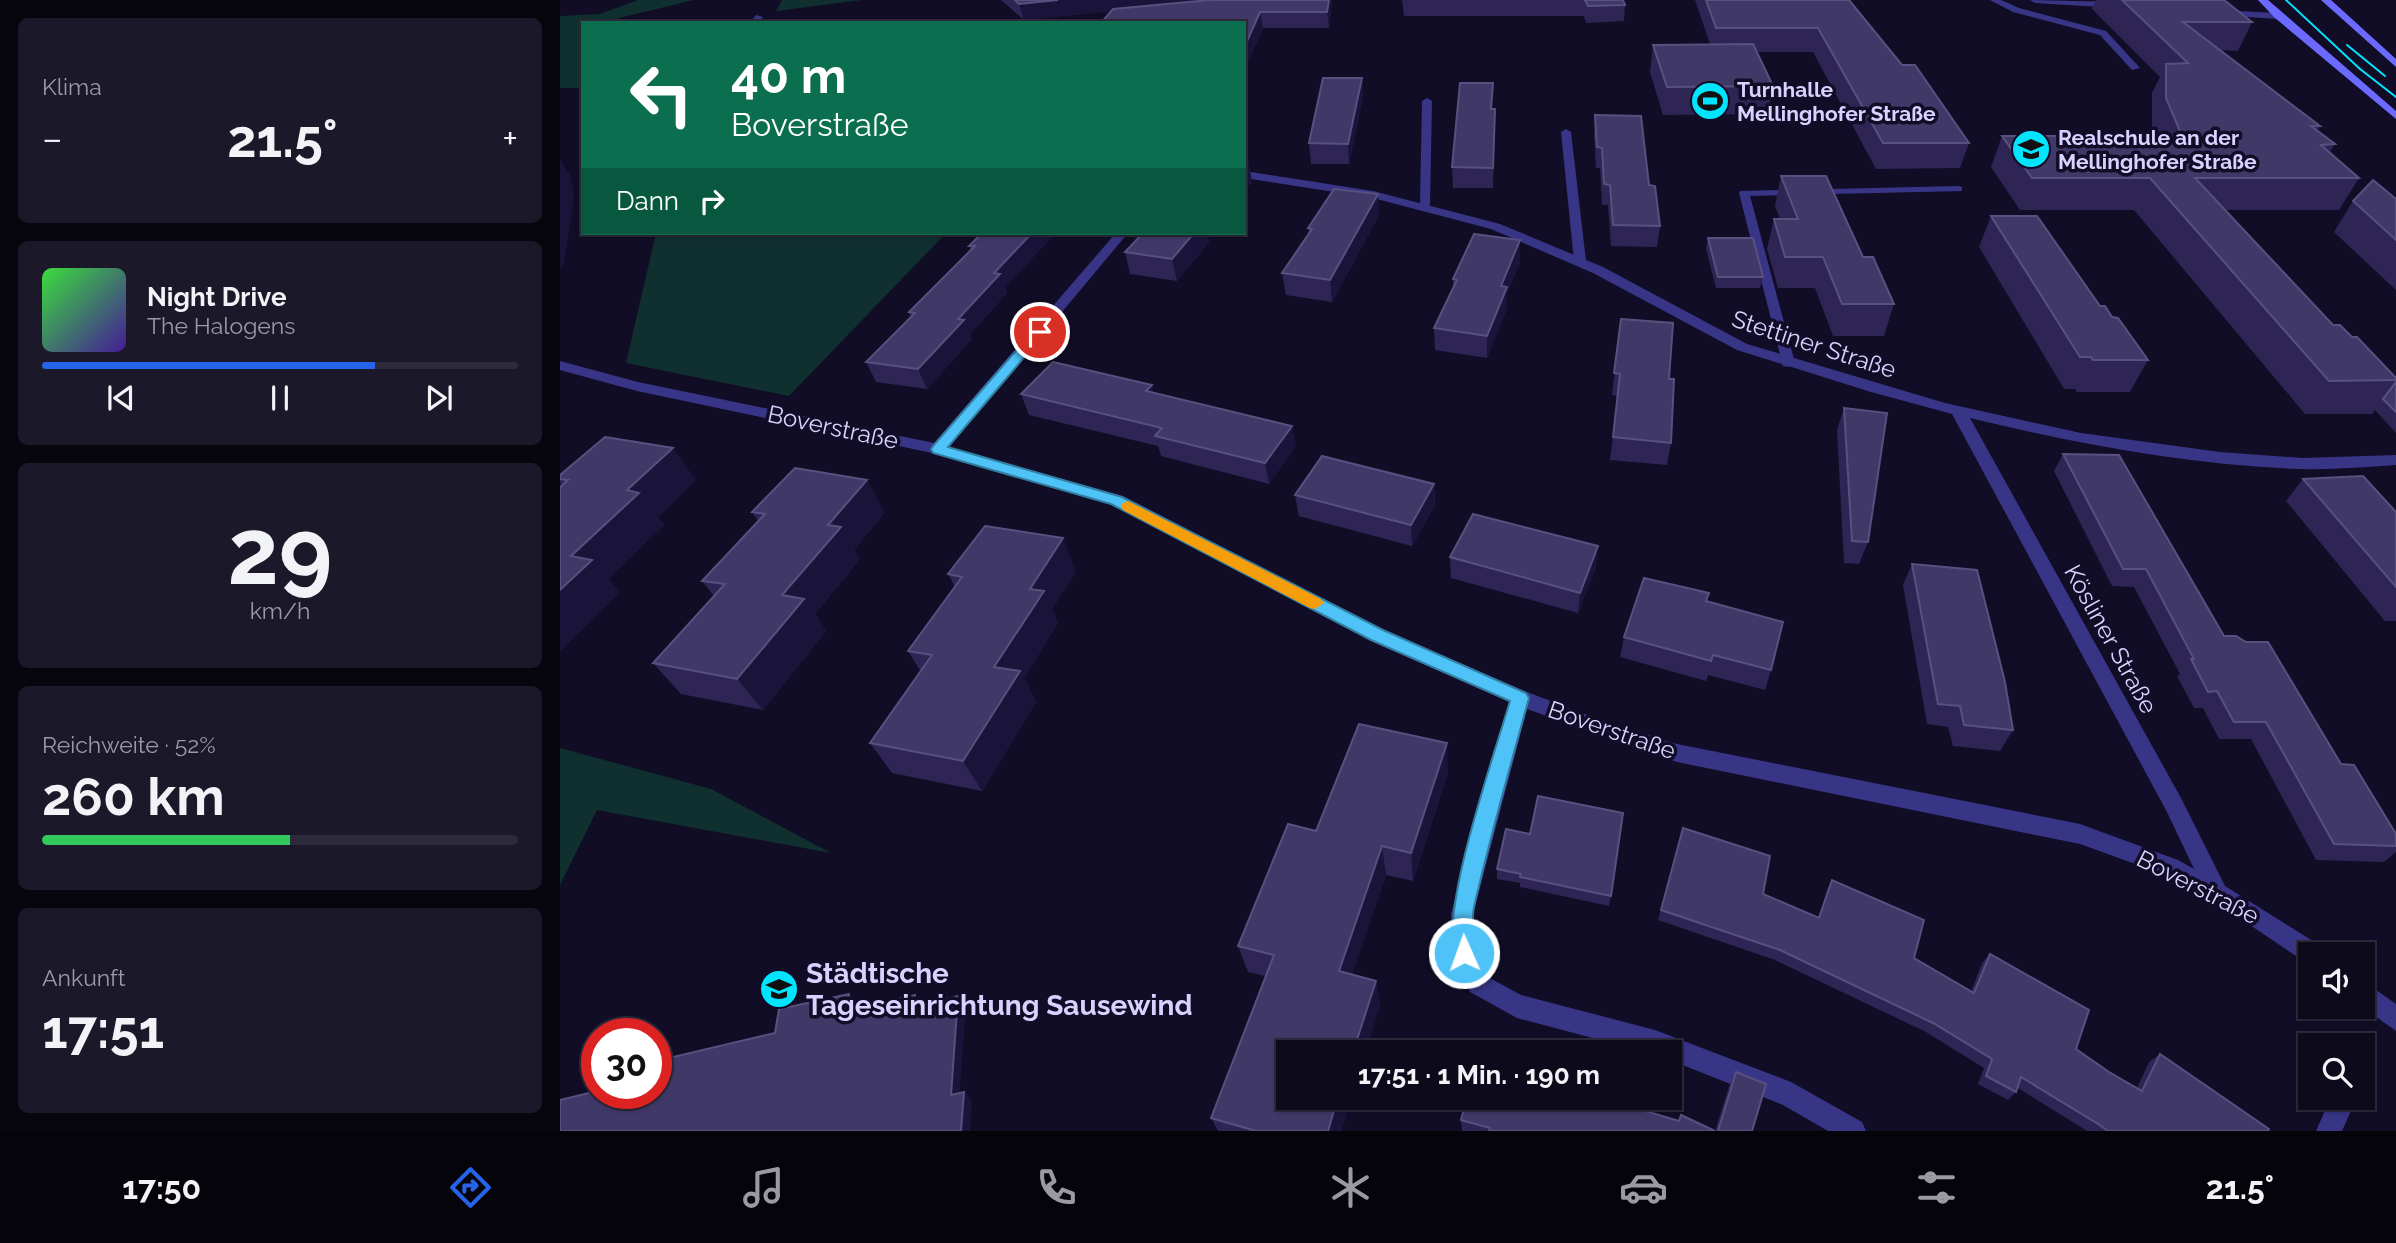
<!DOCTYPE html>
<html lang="de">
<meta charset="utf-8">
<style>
:root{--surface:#0d0a1c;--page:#1b1829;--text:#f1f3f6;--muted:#9a9aa3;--line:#2d2b3b;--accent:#2563eb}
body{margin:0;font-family:Raleway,sans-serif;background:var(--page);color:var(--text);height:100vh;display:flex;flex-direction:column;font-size:26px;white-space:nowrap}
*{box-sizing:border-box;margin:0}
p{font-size:23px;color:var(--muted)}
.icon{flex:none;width:38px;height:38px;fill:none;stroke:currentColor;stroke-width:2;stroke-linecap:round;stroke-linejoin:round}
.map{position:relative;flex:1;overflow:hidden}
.sheet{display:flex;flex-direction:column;gap:18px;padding:18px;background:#07060f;width:560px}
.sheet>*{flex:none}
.top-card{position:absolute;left:21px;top:21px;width:665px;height:214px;border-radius:0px;box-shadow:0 2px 5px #0004,0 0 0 2px var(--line);background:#0b6e4f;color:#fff;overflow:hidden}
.tools{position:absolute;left:1738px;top:942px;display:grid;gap:14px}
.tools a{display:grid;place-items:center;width:77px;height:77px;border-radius:0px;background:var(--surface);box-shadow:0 2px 5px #0004,0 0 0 2px var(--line);font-size:35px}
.speed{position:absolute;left:21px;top:1018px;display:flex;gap:14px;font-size:35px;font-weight:700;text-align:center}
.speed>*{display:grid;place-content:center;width:91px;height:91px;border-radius:50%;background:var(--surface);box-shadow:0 2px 5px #0004,0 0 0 2px var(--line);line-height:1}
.speed .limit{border:10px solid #d22;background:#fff;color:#111}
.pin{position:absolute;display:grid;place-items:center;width:60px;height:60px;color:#fff;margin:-30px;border:4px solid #fff;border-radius:50%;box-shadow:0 2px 7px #0007}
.me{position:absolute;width:77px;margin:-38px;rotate:358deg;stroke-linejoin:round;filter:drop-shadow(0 0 5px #0008)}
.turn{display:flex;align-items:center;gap:24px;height:147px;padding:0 35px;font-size:32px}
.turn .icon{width:91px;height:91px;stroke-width:2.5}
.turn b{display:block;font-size:49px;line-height:60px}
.then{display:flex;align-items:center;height:66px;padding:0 35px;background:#0003;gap:14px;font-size:26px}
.big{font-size:52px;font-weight:700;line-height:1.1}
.sheet .tile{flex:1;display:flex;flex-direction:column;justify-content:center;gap:10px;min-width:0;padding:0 24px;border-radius:10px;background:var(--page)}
.sheet .dial{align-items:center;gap:0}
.dial b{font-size:91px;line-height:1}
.song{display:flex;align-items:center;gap:21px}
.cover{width:84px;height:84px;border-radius:10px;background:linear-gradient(135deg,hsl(120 70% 55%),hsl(260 70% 35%))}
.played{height:7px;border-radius:4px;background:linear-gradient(90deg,var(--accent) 70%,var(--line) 70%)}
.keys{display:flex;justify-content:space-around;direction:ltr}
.heat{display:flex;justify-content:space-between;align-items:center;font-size:38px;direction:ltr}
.charge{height:10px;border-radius:5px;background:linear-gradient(90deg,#34c759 52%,var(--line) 0)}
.trip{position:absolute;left:716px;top:1040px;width:406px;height:70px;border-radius:0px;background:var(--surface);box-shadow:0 2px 5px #0004,0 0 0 2px var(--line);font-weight:700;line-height:70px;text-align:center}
.menu{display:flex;height:112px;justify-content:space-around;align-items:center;background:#05040b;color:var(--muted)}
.menu .icon{width:49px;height:49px}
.menu .active{color:var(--accent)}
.menu b{font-size:32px;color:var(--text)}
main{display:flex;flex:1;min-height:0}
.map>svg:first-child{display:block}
.green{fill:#10302f}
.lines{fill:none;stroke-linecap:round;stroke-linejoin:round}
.service{fill:#383587;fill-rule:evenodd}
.minor{fill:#383587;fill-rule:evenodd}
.secondary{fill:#6b69ff;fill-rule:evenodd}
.tram{stroke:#00e5fd;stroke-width:2}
.wall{fill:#2e2555}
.shaded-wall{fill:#1b143a}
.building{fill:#403867;stroke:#58507f;stroke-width:2}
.route{fill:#4fc3f7;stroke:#337fa1;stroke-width:2}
.slow{fill:#f59e0b}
.labels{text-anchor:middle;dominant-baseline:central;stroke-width:7;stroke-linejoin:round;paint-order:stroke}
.far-poi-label{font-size:21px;font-weight:bold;fill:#d7d2ff;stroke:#110d26;text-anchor:start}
.street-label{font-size:24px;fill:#d7d2ff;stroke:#110d26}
.near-poi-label{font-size:28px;font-weight:bold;fill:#d7d2ff;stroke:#110d26;text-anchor:start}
</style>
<main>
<section class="sheet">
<div class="tile"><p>Klima</p>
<div class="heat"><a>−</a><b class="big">21.5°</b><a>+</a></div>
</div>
<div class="tile">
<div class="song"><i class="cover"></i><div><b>Night Drive</b><p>The Halogens</p></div></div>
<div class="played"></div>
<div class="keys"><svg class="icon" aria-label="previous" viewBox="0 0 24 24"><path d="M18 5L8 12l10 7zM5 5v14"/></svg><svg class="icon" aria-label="pause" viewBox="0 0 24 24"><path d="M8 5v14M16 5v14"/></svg><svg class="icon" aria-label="next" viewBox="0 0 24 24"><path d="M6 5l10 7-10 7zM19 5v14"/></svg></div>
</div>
<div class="tile dial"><b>29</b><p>km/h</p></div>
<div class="tile"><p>Reichweite · 52%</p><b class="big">260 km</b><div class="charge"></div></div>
<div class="tile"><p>Ankunft</p><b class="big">17:51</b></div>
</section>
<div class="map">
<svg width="1836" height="1131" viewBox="0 0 1836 1131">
<rect width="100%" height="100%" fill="#110d26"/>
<g class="green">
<polygon points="78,0 134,0 59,18 55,23 23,23 23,60 19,65 23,65 23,88 0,88 0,16 40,14"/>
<polygon points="222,0 302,0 216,11"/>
<polygon points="96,233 386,233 229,396 66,363"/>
<polygon points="0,748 151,789 271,853 37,810 0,885"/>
</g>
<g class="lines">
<g class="service">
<polygon points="1430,0 1441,0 1459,8 1546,31 1580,68 1572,70 1540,35 1453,12"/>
<polygon points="196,15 203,17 199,23 190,23"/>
<polygon points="867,98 872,101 870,205 865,208 860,205 862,101"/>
<polygon points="1006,129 1011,132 1026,261 1020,264 1014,261 1001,132"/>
<polygon points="1398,186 1402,187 1402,191 1190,196 1235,363 1228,367 1223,366 1179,193 1180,191"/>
</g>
<g class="minor">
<polygon points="1470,0 1557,2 1562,5 1557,8 1475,3"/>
<polygon points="1655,10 1718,13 1723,16 1718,19 1658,15 1655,14"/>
<path d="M684,171l129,20 127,33 103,43 144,77 198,59 136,30 139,19 83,6 93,-3v10c-32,2 -64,5 -96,4 -111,-4 -222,-25 -330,-51l211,380 44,88 96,60 4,8h-15v10l-5,-2 -55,-37 -87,-51 -83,-30 -403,-82 -150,-53 -54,205 3,38 10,24 35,19 134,35 136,52 71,40 4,9h-38l-45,-26 -113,-45v-8h-25l-128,-34 -47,-26 -18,-39 -1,-39 58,-212 -139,-62 -259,-136 -174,-50 -300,-63 -77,-21v-9l78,21 296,61 182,-210h12l-179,214 174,49 261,134 143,62 71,27 79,25 403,80 98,36 16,9 -27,-57 -215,-398 -81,-22 -134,-42 -144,-77 -102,-44 -118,-31 -129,-20z"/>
<polygon points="1802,980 1836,1004 1836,1031 1801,1006"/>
<polygon points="1804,1039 1813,1042 1816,1051 1811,1064 1802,1067 1802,1045 1794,1045"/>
<polygon points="1771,1097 1797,1097 1782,1131 1756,1131"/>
</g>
<g class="secondary">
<polygon points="1698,0 1708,0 1836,111 1836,119 1715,18"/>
<polygon points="1761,0 1771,0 1836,59 1836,67"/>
</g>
<g class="tram">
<polyline points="1726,0 1800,69 1836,97"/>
<polyline points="1787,45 1825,76"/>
</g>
</g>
<g class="wall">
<polygon points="441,0 772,0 769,28 703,28 684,71 684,23 552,11 464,20"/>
<polygon points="842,0 1063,0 1065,5 1064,21 1026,23 1024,16 844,16"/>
<polygon points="1135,0 1289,0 1342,65 1409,143 1400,168 1316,169 1253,52 1197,52 1213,86 1208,114 1103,115 1090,72 1093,45 1150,44"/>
<polygon points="1536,0 1664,0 1692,22 1678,51 1660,50 1760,126 1757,131 1775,144 1770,152 1799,178 1779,210 1665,210 1773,325 1792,337 1836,377 1836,433 1815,410 1812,414 1745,414 1574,210 1460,210 1431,167 1442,136 1596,136 1592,128 1592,93 1600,77 1532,9"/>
<polygon points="802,78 803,97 789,164 751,164 749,143"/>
<polygon points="932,109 935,109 933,188 893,188 892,167"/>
<polygon points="1035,115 1089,185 1100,226 1097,247 1051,246 1048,205 1042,205 1040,168 1036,168 1034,135"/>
<polygon points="684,147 686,149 692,182 684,191"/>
<polygon points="1221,176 1303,257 1334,304 1324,336 1273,336 1255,288 1218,288 1207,249 1214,219 1220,219 1215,206"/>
<polygon points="1836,199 1836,290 1774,232 1793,201"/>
<polygon points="819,215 772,302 726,295 722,273 749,233 748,228"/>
<polygon points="1431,216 1552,317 1588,360 1570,392 1517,392 1515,389 1504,389 1419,247"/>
<polygon points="422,233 447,293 410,334 412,339 367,389 316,382 306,362 351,317 349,312 411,251 409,246"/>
<polygon points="583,233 649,233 648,235 649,242 617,281 570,274 565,252"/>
<polygon points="1148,238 1203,277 1200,288 1156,288 1146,249"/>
<polygon points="960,240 960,262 947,293 947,308 927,358 875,350 874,328 893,289 893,279"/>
<polygon points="1061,319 1109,379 1111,443 1107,465 1050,460 1058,396 1052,395"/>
<polygon points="594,393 736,446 709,484 601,456 598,446 469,415 461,394"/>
<polygon points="1284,408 1308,542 1299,564 1284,563 1277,430"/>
<polygon points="1503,454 1664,636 1781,764 1836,834 1836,852 1824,862 1756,860 1691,739 1659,739 1643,708 1634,708 1617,676 1620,674 1574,587 1552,586 1494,471"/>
<polygon points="0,475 136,480 98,517 104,525 48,579 60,592 0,651 0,487 2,485 0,483"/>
<polygon points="1743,479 1836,512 1836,621 1825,621 1726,501"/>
<polygon points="874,484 875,505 852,546 739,516 735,495"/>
<polygon points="192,512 325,512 294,550 300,559 255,614 266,631 203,710 121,694 93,663 154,596 142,581 198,521"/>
<polygon points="890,557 1036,567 1018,613 891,578"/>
<polygon points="1352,564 1453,730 1440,751 1393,746 1388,727 1367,724 1343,585"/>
<polygon points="516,571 492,609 498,623 464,678 476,702 422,791 332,773 310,743 361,672 348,651 395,587 388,574"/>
<polygon points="1147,601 1211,670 1205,690 1148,675 1146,681 1060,657 1064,637"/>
<polygon points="888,773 853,881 826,875 792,974 816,981 820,1006 728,1097 792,1097 781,1131 658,1131 651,1118 705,976 688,972 678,946 756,831"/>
<polygon points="1123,828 1203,894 1258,918 1267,890 1272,880 1354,958 1411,992 1422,963 1430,954 1516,1049 1549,1072 1577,1088 1589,1062 1600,1054 1708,1131 1527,1131 1458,1088 1456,1092 1448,1100 1418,1084 1424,1068 1366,1032 1215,960 1098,920"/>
<polygon points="946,829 1051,896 1049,906 960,887 960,883 937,879 937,869"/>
<polygon points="1176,1072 1192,1131 1155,1131 1169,1086"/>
<polygon points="1082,1110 1155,1131 902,1131 901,1120"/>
</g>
<g class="shaded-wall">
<polygon points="498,0 711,0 563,10 464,20 459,4"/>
<polygon points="769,0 772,0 769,28 767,12"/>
<polygon points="700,12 703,28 684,71 684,48"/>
<polygon points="802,78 803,97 789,164 788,144"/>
<polygon points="0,159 10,175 14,196 4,264 0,269"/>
<polygon points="688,161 692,182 684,191 684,166"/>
<polygon points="818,194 819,215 772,302 770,280"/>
<polygon points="472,233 496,233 445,288 447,293 410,334 412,339 367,389 358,369 434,273"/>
<polygon points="634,233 649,233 648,235 649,242 617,281 612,259"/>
<polygon points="960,240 960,262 947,293 947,308 927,358 927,336 941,286"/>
<polygon points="592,385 598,405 586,391"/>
<polygon points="732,426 736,446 709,484 705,463"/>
<polygon points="113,448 136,480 98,517 104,525 48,579 60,592 0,651 0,590 11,556 67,490"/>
<polygon points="307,480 325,512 294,550 300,559 255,614 266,631 203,710 177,679 222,595 268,525"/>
<polygon points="874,484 875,505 852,546 851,525"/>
<polygon points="503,538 516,571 492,609 498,623 464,678 476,702 422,791 403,761 434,667 470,589"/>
<polygon points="1038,546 1036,567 1018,613 1020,593"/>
<polygon points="887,743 888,773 853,881 851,853"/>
<polygon points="822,846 826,875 785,996 779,971"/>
<polygon points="816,981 820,1006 806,1052 793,1052"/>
<polygon points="289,994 298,1003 297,1020 287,1011"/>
<polygon points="355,995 363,1004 362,1016 354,1007"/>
<polygon points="398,996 406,1005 399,1103 391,1095"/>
<polygon points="404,1092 412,1100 410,1131 401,1131"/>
<polygon points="778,1097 792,1097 781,1131 768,1131"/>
</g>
<g class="building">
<polygon points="455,0 498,0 459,4"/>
<polygon points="650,0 769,0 767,12 700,12 684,48 684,23 541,23 553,9"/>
<polygon points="1025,0 1063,0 1065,5 1028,6"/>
<polygon points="1146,0 1289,0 1342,65 1355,65 1409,143 1323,143 1258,28 1156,28"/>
<polygon points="1562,0 1664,0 1692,22 1623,22 1760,126 1751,126 1775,144 1761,145 1799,178 1635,178 1773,325 1780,325 1792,337 1797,337 1836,378 1836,380 1769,381 1590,178 1472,178 1442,136 1622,136 1606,98 1606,64 1628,63"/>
<polygon points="1193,44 1213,86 1107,87 1093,45"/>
<polygon points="763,78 802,78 788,144 749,143"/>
<polygon points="900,83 933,83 931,109 935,109 933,168 892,167"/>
<polygon points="1035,115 1081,116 1089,185 1095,186 1100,226 1053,225 1050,185 1044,184 1042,148 1037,147"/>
<polygon points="1221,176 1266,176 1303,257 1313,257 1334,304 1282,304 1263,257 1225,257 1214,219 1238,219"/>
<polygon points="1813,180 1836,199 1836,240 1793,201"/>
<polygon points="774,189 818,194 770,280 722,273 752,229 748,228"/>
<polygon points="1431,216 1477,216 1540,306 1545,306 1552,317 1558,318 1588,360 1533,360 1531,357 1520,357"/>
<polygon points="422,233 472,233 434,273 440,274 398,319 404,320 358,369 306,362 355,313 349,312 415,246 409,246"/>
<polygon points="583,233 634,233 612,259 565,252"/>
<polygon points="914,234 960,240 941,286 947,287 927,336 874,328 897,280 893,279"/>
<polygon points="1148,238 1193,238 1203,277 1158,277"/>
<polygon points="1061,319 1113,323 1109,379 1114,379 1111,443 1053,437 1060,374 1054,373"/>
<polygon points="493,362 592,385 586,391 732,426 705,463 595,436 602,428 461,394"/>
<polygon points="1836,382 1836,412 1823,399"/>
<polygon points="1284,408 1327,413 1308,542 1292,541"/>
<polygon points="45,437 113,448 67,490 79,493 11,556 32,560 0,590 0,487 8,480 0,479 0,475"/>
<polygon points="1503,454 1559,455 1664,636 1676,636 1686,642 1708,642 1781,764 1794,765 1836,834 1836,846 1774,844 1706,722 1674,722 1657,691 1648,692 1631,659 1634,659 1586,569 1563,569"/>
<polygon points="762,456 874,484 851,525 735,495"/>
<polygon points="235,468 307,480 268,525 281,527 222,595 244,599 177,679 93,663 165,584 142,581 205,514 192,512"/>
<polygon points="1803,476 1836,512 1836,587 1743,479"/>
<polygon points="913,514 1038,546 1020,593 890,557"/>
<polygon points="425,526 503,538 470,589 484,591 434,667 460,671 403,761 310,743 372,655 348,651 402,577 388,574"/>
<polygon points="1352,564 1417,570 1445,682 1453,730 1404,725 1400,706 1378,704"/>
<polygon points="1084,578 1149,593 1146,601 1223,622 1211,670 1153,655 1151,661 1064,637"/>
<polygon points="799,724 887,743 851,853 822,846 779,971 816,981 793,1052 728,1052 728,1097 778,1097 768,1131 696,1131 651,1118 714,955 678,946 728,824 756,831"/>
<polygon points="978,796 1063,813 1051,896 960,877 961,874 937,869 946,829 970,834"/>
<polygon points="1123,828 1210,856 1203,894 1259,918 1272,880 1364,920 1354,958 1414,993 1430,954 1529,1010 1516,1049 1549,1072 1582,1091 1600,1054 1709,1129 1708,1131 1548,1131 1538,1124 1461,1077 1456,1092 1426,1076 1432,1059 1373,1023 1220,950 1101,910"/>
<polygon points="289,994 287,1011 355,995 354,1007 398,996 391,1095 404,1092 401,1131 0,1131 0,1100 37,1091 37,1094 96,1094 96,1061 215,1033 219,1009"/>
<polygon points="1176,1072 1206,1084 1192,1131 1158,1131"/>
<polygon points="907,1097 1054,1097 1082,1110 1119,1121 1121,1115 1155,1131 929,1131 930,1128 901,1120"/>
</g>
<path class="route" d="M480,328l6,4 -2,2 -96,113 174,50 261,133 143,63 3,5c-19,69 -39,139 -55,209 -4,17 4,37 -3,53l-7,3 -8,-3c-19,-44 39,-207 54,-259l-139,-61 -260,-136 -178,-51 -2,-4 2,-3 102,-117z"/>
<polygon class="slow" points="568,501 761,599 764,603 755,609 750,608 563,510 561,506 563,503"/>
<defs>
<symbol id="stadium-disc" viewBox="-11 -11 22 22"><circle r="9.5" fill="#00e5fd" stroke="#110d26"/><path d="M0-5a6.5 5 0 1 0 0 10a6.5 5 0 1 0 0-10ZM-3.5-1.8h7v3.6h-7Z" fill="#111"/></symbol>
<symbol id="school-disc" viewBox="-11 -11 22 22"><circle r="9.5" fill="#00e5fd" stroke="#110d26"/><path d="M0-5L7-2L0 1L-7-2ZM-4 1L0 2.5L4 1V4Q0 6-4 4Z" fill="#111"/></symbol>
</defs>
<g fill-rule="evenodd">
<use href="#stadium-disc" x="1128" y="79" width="44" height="44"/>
<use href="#school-disc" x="1449" y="127" width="44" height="44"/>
<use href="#school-disc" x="197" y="967" width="44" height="44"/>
</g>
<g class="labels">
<g class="far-poi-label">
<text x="1177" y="89">Turnhalle<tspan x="1177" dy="24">Mellinghofer Straße</tspan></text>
<text x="1498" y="137">Realschule an der<tspan x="1498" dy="24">Mellinghofer Straße</tspan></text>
</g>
<g class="street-label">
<text transform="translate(1254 344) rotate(18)">Stettiner Straße</text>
<text transform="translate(273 427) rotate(12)">Boverstraße</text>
<text transform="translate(1551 639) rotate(61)">Kösliner Straße</text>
<text transform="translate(1052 730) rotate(19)">Boverstraße</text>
<text transform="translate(1638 887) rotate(27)">Boverstraße</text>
</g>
<g class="near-poi-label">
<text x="246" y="973">Städtische<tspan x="246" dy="32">Tageseinrichtung Sausewind</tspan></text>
</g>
</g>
</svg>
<div class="tools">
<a><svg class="icon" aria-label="sound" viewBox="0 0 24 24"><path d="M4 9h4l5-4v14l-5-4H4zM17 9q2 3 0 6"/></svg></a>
<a><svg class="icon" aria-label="search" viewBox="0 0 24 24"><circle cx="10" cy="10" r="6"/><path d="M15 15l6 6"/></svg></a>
</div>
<div class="speed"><div class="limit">30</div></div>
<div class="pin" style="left:480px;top:332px;background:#d93025"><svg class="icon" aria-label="arrive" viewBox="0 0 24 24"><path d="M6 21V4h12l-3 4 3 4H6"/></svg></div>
<svg class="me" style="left:904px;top:953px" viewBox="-20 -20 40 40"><circle r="17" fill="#4fc3f7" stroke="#fff" stroke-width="3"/><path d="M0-11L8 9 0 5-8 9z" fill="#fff"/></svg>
<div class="trip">17:51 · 1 Min. · 190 m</div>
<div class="top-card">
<div class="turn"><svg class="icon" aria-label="left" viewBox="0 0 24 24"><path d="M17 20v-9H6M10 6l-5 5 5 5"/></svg><div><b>40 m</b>Boverstraße</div></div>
<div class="then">Dann<svg class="icon" aria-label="right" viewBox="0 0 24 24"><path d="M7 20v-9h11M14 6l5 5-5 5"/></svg></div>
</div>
</div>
</main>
<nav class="menu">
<b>17:50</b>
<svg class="icon active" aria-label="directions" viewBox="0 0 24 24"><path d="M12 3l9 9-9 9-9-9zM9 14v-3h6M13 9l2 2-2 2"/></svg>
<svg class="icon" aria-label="music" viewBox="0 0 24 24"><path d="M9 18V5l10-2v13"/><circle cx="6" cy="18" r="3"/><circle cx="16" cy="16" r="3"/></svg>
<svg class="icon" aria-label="phone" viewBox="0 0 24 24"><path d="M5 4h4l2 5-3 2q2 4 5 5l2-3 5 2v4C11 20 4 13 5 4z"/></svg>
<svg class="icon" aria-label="climate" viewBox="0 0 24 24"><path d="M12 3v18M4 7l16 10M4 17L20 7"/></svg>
<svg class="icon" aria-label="car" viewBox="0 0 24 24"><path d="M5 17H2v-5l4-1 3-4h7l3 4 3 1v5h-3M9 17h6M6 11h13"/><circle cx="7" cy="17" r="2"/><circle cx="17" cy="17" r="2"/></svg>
<svg class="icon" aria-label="filters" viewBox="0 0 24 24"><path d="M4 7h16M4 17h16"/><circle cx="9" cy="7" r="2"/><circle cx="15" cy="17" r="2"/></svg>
<b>21.5°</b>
</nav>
